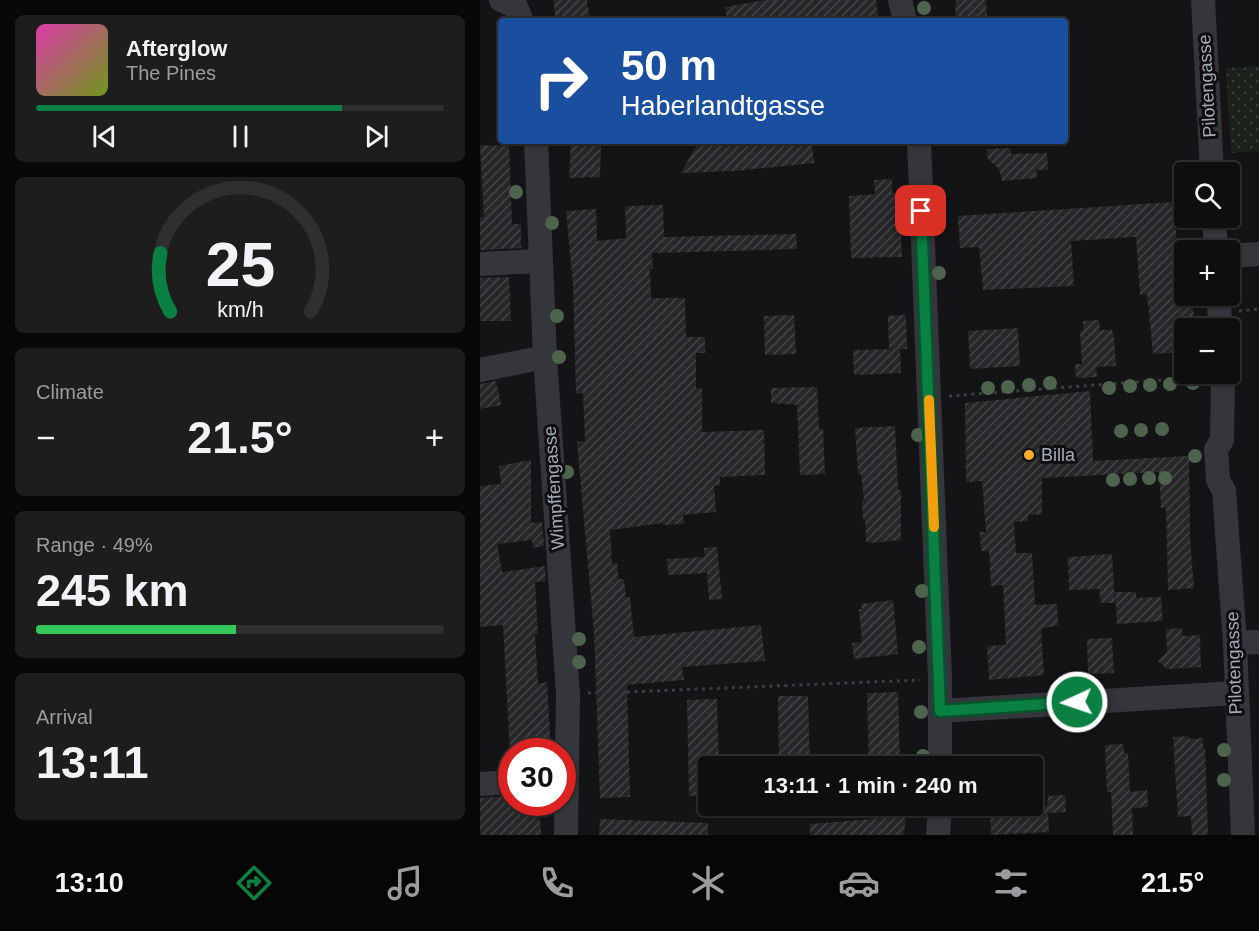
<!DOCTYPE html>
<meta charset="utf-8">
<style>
:root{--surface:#0f0f10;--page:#1d1d1e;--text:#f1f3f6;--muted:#9b9c9f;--line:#2f2f30;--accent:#0b8043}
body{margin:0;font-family:Arial,sans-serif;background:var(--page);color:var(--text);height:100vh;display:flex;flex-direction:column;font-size:22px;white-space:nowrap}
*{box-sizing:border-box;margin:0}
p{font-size:20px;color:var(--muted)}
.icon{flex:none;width:33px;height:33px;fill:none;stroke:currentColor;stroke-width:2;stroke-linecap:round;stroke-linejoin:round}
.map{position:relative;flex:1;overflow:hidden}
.panel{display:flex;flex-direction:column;gap:15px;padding:15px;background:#080809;width:480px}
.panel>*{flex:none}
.banner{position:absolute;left:18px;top:18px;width:570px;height:126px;border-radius:6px;box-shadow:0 2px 4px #0004,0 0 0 2px var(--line);background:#1a4fa0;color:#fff;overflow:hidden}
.fabs{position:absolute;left:694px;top:162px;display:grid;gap:12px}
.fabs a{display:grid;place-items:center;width:66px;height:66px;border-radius:6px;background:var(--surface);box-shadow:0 2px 4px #0004,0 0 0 2px var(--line);font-size:30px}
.speed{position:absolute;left:18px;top:738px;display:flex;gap:12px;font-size:30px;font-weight:700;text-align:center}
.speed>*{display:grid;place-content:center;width:78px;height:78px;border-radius:50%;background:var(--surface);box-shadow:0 2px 4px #0004,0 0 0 2px var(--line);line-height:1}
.speed .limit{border:9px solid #d22;background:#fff;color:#111}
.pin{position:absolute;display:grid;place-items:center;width:51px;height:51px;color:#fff;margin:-26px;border-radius:12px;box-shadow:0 3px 9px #0006}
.me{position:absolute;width:66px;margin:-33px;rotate:267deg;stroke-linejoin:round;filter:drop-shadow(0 0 4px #0008)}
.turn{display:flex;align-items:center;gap:21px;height:126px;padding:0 24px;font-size:27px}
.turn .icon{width:78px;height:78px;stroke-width:2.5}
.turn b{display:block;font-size:42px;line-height:51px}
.big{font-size:45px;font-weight:700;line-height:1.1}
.panel .tile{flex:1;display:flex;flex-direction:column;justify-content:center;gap:9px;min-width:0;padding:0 21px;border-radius:9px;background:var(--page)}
.panel .dial{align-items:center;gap:0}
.dial svg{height:156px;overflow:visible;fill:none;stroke:var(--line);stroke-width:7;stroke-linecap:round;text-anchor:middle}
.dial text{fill:var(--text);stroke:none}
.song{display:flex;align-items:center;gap:18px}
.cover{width:72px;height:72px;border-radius:9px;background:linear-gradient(135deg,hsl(320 70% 55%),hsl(80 70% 35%))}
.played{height:6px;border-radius:3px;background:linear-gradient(90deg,var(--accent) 75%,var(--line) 75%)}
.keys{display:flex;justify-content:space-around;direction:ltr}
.heat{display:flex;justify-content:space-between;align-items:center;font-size:33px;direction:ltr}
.charge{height:9px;border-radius:4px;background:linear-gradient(90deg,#34c759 49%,var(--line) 0)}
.trip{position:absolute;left:218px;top:756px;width:345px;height:60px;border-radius:6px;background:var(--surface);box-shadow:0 2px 4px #0004,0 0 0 2px var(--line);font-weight:700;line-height:60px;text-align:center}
.dock{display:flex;height:96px;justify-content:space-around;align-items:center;background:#060606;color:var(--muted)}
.dock .icon{width:42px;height:42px}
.dock .selected{color:var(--accent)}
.dock b{font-size:27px;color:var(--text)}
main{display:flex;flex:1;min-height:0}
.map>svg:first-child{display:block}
.grass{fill:url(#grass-dots)}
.building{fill:url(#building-hatch)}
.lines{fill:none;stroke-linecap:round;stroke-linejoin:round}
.path{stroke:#3b3d43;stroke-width:3;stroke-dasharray:3 4.5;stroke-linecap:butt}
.minor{stroke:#35363b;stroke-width:24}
.tree{fill:#4d634e}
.route-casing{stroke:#07532c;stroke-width:15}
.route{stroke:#0b8043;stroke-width:10}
.slow{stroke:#f59e0b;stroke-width:10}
.poi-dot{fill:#fbad28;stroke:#0f0f11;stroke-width:2}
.labels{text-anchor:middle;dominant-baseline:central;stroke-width:6;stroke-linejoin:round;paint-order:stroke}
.street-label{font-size:18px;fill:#a5abb7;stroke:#0f0f11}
.poi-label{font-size:18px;fill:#a5abb7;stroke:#0f0f11;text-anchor:start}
</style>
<main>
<section class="panel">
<div class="tile">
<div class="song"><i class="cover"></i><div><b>Afterglow</b><p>The Pines</p></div></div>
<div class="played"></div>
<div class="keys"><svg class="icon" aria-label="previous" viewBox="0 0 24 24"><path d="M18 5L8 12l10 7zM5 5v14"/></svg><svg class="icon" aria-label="pause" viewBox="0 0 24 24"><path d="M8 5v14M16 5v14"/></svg><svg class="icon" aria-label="next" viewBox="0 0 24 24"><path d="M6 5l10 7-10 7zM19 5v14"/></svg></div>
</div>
<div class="tile dial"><svg viewBox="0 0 100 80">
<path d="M14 69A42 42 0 1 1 86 69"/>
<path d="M14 69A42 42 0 0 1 9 39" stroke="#0b8043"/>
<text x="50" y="56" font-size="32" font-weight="700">25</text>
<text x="50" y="72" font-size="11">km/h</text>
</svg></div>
<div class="tile"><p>Climate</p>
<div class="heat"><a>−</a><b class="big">21.5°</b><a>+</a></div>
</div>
<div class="tile"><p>Range · 49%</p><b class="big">245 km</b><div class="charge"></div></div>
<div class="tile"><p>Arrival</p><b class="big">13:11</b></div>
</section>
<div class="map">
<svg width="779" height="835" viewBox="0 0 779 835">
<defs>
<pattern id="grass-dots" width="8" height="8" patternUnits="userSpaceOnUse" patternTransform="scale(1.5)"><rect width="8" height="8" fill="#1a211b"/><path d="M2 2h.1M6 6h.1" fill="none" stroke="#383f3a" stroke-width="1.8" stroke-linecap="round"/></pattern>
<pattern id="building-hatch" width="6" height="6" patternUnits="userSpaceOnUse" patternTransform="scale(1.5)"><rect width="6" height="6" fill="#27272a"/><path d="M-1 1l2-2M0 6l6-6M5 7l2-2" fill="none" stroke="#434447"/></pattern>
</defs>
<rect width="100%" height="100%" fill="#141416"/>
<polygon class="grass" points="779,66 779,151 751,153 746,68"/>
<g class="building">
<polygon points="73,0 107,0 110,21 76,21"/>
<polygon points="286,0 396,0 398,16 363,21 247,21 245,7"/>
<polygon points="476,0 506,0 507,15 505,19 475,20"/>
<polygon points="91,141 121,141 120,177 89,178"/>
<polygon points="219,141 332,141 334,163 254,171 201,173"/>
<polygon points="0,145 29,146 32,224 41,224 41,248 0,250 0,217 4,217"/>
<polygon points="531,148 531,154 567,153 568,170 556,170 557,178 522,181 519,169 508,159 507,149"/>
<polygon points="412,179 412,193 419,192 422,257 371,258 369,196 395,194 394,180"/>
<polygon points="693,202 703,302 713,302 714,325 701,325 703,352 673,354 667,294 660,295 656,237 591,241 594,286 503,290 499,247 480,248 478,216"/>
<polygon points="183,205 184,237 316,234 317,249 172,253 173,269 170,269 171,298 205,298 206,337 225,337 225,353 216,353 216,388 222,388 222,432 284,430 285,475 240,477 240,486 234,485 236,512 203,515 204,524 183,525 183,523 130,530 132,564 137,563 139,579 144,579 146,597 150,597 154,637 281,625 285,661 202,667 204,680 147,685 150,797 120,798 114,633 97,442 105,441 103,393 96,394 93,284 86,211 116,209 117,241 146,238 145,206"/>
<polygon points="29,277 31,321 0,321 0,278"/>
<polygon points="314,315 316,354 285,355 284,316"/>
<polygon points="426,315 427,349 409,349 408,316"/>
<polygon points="619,320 620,330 632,330 634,337 636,366 616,367 617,377 596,378 595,364 602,364 600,332 603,331 603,321"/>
<polygon points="538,328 540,366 490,369 488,331"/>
<polygon points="420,349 421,373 374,375 373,350"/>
<polygon points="16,381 21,405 0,409 0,384"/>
<polygon points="337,387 339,429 343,429 345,474 320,475 317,405 291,403 291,388"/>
<polygon points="610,391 613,461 709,456 710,537 714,588 688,590 686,508 681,508 679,472 562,478 562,514 548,515 548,521 534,522 536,553 552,553 555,605 577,604 578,625 561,629 564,675 509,680 507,646 526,645 523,585 511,586 509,551 501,551 500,532 506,532 502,481 486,482 485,403"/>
<polygon points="415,426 418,490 421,490 421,540 391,543 386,542 385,520 383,521 382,500 384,500 381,474 378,474 375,428"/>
<polygon points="51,460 51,523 62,522 64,546 53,548 52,540 17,544 22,572 65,566 66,581 55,582 58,634 55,634 58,684 67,682 71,752 30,752 23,625 0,627 0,486 21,484 19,466"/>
<polygon points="237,547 242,599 229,600 227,573 188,575 187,559 225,557 224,548"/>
<polygon points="632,554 635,603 621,603 619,589 589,590 588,557"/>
<polygon points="635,592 656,592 656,598 681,597 683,621 637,624"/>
<polygon points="413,600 418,654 374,659 372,643 382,642 379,609 382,609 381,604"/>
<polygon points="702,628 703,636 720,635 721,667 687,669 678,661 687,652 686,629"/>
<polygon points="632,638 634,673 608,674 607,639"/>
<polygon points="418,692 420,766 389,766 387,693"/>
<polygon points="298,696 328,696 330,766 299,766"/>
<polygon points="237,699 239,766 228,766 228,795 209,796 207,700"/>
<polygon points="708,736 710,739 723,738 723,748 725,748 728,835 712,835 711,816 698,817 693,737"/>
<polygon points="643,744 644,753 648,753 650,792 667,790 668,807 652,808 653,835 633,835 631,792 627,792 625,745"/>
<polygon points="585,795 586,812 568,813 569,832 511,835 510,806 567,806 568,796"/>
<polygon points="32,796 32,802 59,802 61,835 0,835 0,798"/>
<polygon points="401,806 427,806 424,835 330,835 330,824 402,818"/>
<polygon points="120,819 228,823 228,835 119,835"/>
</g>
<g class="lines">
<g class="path">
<polyline points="759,311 779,309"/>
<polyline points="469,396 722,377"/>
<polyline points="147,692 440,680"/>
<polyline points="108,693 118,692"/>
</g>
<g class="minor">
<polyline points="21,0 36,7 42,21"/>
<polyline points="420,0 425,21"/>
<polyline points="723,0 732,172"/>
<polyline points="56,141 65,357 88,693 86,835"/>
<polyline points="439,141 460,679 460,766"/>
<polyline points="734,218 736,250"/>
<polyline points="750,256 779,254"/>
<polyline points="0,264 60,261"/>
<polyline points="739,296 740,328"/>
<polyline points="0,370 65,357"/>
<polyline points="743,374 742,440 736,450 738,480 744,491 755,643 763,835"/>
<polyline points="755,643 779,642"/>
<polyline points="460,711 755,693"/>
<polyline points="0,784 32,782"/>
<polyline points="458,835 460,806"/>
</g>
</g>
<g class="tree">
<circle cx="444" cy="8" r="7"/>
<circle cx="36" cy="192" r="7"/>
<circle cx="72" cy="223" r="7"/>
<circle cx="459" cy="273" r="7"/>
<circle cx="77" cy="316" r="7"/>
<circle cx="79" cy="357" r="7"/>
<circle cx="570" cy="383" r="7"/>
<circle cx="713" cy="383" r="7"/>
<circle cx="690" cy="384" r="7"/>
<circle cx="549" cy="385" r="7"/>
<circle cx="670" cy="385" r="7"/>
<circle cx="650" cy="386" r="7"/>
<circle cx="528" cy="387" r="7"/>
<circle cx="508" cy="388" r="7"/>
<circle cx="629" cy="388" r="7"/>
<circle cx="682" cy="429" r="7"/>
<circle cx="661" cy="430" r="7"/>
<circle cx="641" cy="431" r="7"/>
<circle cx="438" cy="435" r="7"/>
<circle cx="715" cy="456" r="7"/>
<circle cx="87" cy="472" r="7"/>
<circle cx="669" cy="478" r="7"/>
<circle cx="685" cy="478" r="7"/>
<circle cx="650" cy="479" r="7"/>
<circle cx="633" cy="480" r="7"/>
<circle cx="442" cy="591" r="7"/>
<circle cx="99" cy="639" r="7"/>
<circle cx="439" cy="647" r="7"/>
<circle cx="99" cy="662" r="7"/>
<circle cx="441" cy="712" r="7"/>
<circle cx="744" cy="750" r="7"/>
<circle cx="443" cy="756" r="7"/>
<circle cx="744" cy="780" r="7"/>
</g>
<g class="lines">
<defs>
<polyline id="route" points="441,211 460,711 597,702"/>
</defs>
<use href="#route" class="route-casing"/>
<use href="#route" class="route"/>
<polyline class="slow" points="449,400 454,527"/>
</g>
<circle class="poi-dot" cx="549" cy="455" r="6"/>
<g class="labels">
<g class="street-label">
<text transform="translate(727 86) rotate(-93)">Pilotengasse</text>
<text transform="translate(74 488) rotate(-94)">Wimpffengasse</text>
<text transform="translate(754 663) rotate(-92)">Pilotengasse</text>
</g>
<g class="poi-label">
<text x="561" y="455">Billa</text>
</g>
</g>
</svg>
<div class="fabs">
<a><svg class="icon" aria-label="search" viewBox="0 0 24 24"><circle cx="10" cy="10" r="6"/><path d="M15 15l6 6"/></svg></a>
<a>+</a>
<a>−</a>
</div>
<div class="speed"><div class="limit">30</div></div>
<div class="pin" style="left:441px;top:211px;background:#d93025"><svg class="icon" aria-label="arrive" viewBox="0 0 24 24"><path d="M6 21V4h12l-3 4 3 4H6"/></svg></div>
<svg class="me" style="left:597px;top:702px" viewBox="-20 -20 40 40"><circle r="17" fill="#0b8043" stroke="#fff" stroke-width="3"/><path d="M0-11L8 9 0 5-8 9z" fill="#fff"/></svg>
<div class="trip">13:11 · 1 min · 240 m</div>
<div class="banner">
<div class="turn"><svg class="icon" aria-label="right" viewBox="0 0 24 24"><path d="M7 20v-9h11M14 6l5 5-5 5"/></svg><div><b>50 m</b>Haberlandtgasse</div></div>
</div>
</div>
</main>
<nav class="dock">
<b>13:10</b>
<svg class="icon selected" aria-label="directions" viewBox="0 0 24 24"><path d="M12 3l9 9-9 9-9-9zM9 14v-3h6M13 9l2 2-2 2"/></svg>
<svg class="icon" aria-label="music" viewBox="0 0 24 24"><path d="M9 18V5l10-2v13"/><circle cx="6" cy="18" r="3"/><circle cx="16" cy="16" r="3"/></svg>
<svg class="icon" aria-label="phone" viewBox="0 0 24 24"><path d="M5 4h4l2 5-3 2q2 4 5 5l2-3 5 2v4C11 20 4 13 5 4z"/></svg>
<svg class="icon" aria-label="climate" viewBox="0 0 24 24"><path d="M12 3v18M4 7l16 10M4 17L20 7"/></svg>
<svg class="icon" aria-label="car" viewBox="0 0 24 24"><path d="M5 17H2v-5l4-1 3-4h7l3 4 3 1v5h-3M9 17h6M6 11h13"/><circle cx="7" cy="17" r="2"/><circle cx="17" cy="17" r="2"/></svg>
<svg class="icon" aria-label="filters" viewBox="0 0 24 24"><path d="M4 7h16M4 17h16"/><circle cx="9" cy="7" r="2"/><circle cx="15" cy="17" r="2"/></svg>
<b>21.5°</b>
</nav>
